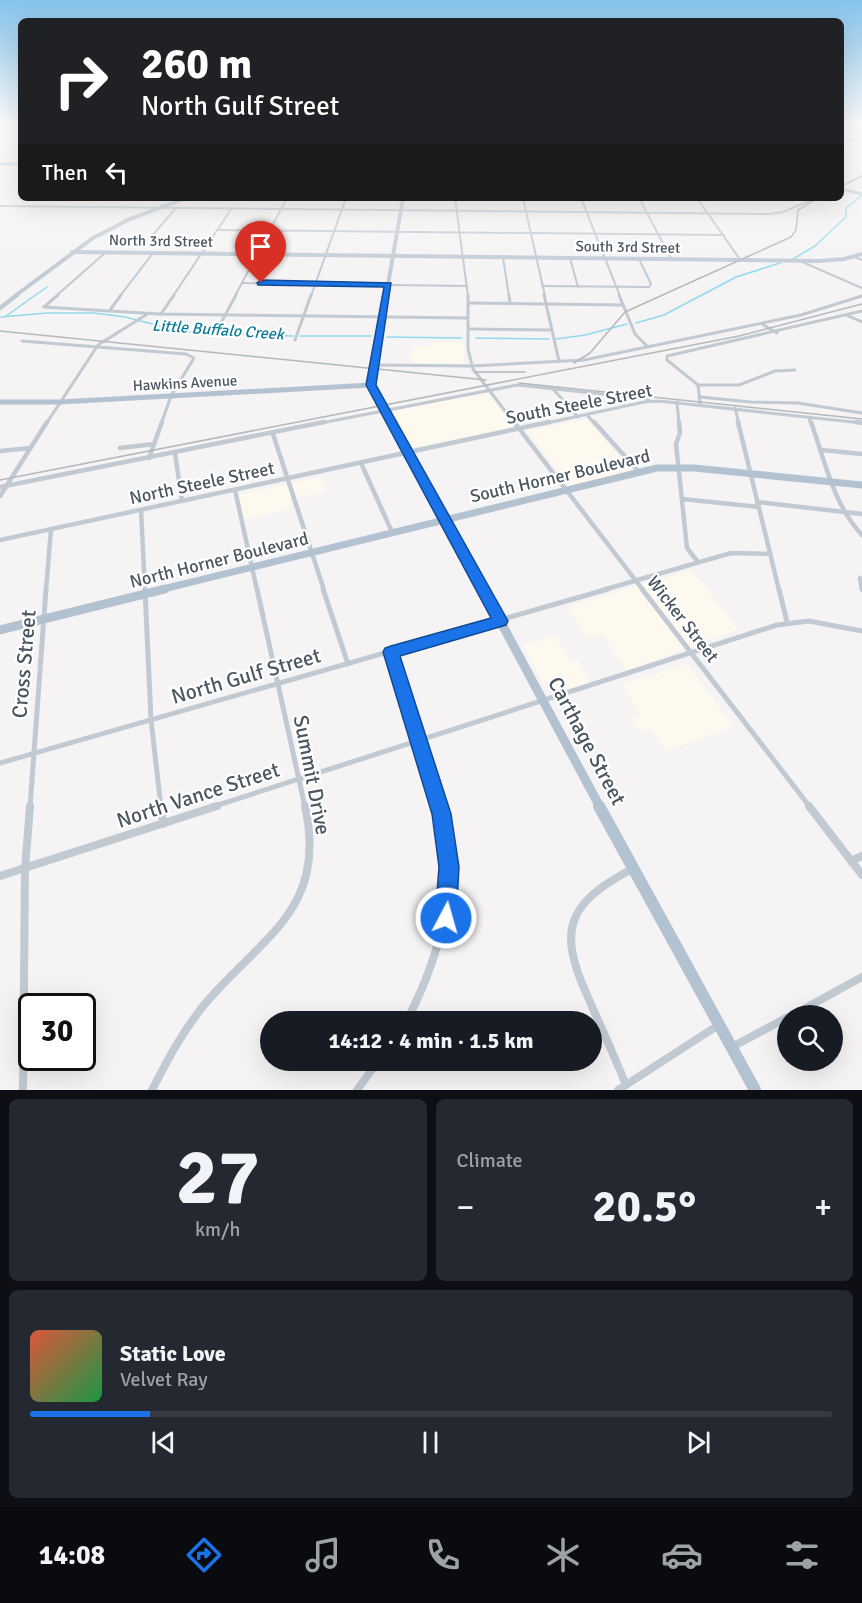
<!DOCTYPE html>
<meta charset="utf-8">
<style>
:root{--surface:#171b24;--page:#242831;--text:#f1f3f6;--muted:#9ea1a6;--line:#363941;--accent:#1a73e8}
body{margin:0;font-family:Signika,sans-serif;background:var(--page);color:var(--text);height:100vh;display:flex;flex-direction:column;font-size:22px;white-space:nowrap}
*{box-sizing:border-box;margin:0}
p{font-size:20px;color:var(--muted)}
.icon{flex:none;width:33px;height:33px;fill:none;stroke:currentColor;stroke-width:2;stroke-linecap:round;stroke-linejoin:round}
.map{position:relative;height:1090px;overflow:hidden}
.details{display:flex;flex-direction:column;gap:9px;padding:9px;background:#0d0f14;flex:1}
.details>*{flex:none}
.top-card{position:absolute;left:18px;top:18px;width:826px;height:183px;border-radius:9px;box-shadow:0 6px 24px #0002;background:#202124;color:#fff;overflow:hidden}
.buttons{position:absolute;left:777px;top:1005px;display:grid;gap:12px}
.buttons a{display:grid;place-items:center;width:66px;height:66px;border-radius:50%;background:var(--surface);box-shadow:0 6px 24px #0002;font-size:30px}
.speed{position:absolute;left:18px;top:993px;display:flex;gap:12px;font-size:30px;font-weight:700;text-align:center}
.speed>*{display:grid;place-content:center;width:78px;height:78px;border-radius:50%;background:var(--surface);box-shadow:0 6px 24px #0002;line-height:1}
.speed .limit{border:3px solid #111;border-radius:9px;background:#fff;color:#111}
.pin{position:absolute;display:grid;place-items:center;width:51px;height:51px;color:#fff;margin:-62px -26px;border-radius:50% 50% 50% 0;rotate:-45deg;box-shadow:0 0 6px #0007}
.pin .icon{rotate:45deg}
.me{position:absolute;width:66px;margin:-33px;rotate:6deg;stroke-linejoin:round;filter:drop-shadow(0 0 4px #0008)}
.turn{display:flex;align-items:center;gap:21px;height:126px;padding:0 24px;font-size:27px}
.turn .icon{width:78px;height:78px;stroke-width:2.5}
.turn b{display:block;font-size:42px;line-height:51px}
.then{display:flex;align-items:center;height:57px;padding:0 24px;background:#0003;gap:12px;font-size:22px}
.big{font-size:45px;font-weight:700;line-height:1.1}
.details .card{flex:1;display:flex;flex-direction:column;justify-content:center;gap:9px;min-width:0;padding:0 21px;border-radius:9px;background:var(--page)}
.details .dial{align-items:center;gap:0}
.dial b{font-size:78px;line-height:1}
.song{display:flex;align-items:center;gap:18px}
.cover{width:72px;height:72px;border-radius:9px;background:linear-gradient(135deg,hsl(10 70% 55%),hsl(140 70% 35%))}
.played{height:6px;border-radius:3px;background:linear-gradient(90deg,var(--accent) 15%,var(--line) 15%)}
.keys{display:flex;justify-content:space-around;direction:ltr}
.heat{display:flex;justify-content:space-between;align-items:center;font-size:33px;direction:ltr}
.details .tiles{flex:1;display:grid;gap:9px;grid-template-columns:1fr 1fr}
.card:last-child{grid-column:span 2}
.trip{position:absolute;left:260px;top:1011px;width:342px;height:60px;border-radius:30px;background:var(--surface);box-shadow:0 6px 24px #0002;font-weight:700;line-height:60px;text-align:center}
.tabs{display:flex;height:96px;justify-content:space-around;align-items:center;background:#090b0e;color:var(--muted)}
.tabs .icon{width:42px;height:42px}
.tabs .selected{color:var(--accent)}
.tabs b{font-size:27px;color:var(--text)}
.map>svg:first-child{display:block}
.commercial{fill:#fdf9ef}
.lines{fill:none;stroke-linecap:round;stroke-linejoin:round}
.stream{stroke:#90daee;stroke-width:1.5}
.street-far4{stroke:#c1cad2;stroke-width:2}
.street-far3{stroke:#c1cad2;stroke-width:3}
.street-far2{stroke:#c1cad2;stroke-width:4.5}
.street-far1{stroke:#c1cad2;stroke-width:5}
.street{stroke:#c1cad2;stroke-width:8}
.secondary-far2{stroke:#c1cbd6;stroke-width:3}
.secondary-far1{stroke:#c1cbd6;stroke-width:4}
.secondary{stroke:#c1cbd6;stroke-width:4.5}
.primary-far3{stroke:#b3c2d1;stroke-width:5}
.primary-far2{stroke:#b3c2d1;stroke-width:7}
.primary-far1{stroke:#b3c2d1;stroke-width:9}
.primary{stroke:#b3c2d1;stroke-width:12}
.rail{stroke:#b5b8bd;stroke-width:1.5}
.route{fill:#1a73e8;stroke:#114b97;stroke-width:1.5}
.labels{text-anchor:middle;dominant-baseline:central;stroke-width:4.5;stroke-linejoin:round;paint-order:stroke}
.far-street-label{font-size:15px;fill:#4a5661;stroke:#fff}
.far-water-label{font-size:16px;font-style:italic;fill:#0c7c9b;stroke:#fff}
.street-label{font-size:18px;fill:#4a5661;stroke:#fff}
.near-street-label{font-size:21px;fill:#4a5661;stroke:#fff}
</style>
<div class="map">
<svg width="862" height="1090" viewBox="0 0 862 1090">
<rect width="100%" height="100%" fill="#f5f3f3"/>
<g class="commercial">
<polygon points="430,342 464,342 464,364 411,363 412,346 429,347"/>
<polygon points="484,392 489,394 512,425 508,430 410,448 391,411"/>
<polygon points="586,419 632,470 569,486 527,431"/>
<polygon points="321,477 326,492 289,499 291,509 243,519 238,495"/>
<polygon points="691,570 739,629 626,671 603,635 587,639 568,606"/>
<polygon points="556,636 571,662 578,660 591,683 553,693 545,687 523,645"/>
<polygon points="687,664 734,727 665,751 650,728 638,731 630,719 640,715 621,684"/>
</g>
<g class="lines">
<g class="stream">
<polyline points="793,259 815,246 846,217 846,208 861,196"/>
<polyline points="6,316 47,287"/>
<polyline points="1,317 47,313 94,313 125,317 184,332 293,336"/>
<polyline points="636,323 664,315 736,277 780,263"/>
<polyline points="300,336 371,336"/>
<polyline points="387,337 461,338"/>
<polyline points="476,338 549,339"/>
<polyline points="556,339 585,335 627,324"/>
</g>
<g class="street-far4">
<polyline points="842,140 862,141"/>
<polyline points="455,198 468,296"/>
<polyline points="523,198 545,296"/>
<polyline points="581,198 620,296"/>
<polyline points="639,198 672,260"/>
<polyline points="697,198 741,261"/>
<polyline points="0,206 769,214 783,212 816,198"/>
<polyline points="218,230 724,235"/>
<polyline points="152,236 176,208"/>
<polyline points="853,256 862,260"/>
<polyline points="503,258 509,296"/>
<polyline points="570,258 578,287"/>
<polyline points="800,261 862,288"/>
<polyline points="243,283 467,286"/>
<polyline points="542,286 649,287 651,284 639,259"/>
<polyline points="56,296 105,253"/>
<polyline points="120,296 153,253"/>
<polyline points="173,296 232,208"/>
<polyline points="235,296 287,198"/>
<polyline points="311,296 346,198"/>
</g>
<g class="street-far3">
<polyline points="468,295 468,349 473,369 515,424"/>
<polyline points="509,295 510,304"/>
<polyline points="544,295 559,361"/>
<polyline points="619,295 635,334 648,347"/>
<polyline points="469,303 623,305"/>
<polyline points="44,307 159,314 468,318"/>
<polyline points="44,307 58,295"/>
<polyline points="110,310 121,295"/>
<polyline points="161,314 174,295"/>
<polyline points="846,315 862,322"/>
<polyline points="762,324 777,333"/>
<polyline points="469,329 551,330"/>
<polyline points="217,330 236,295"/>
<polyline points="295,340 311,295"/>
<polyline points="22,341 186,354 194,358 171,396 161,424"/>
<polyline points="373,365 472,366 584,360 801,315 862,296"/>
<polyline points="698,385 739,385 775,371 795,370"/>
<polyline points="553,389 578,417"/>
<polyline points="700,397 750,402 798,403 862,413"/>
<polyline points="677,402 679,424"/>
<polyline points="700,404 698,385 667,360 667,356 862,311"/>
<polyline points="735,408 739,424"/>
<polyline points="587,415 595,424"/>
<polyline points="809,417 811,424"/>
<polyline points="46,424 98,345 149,313"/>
<polyline points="316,424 517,385 649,399"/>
<polyline points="542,424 644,402 659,401 862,423"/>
</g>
<g class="street-far2">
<polyline points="514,422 643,590"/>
<polyline points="594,422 639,472"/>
<polyline points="679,422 680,433 676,444 687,548 698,562"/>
<polyline points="738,422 779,590"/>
<path d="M811,422c14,39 22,82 51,113"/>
<polyline points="856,422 862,423"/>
<polyline points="273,434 324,590"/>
<polyline points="120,448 154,444"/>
<polyline points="822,450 862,454"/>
<polyline points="0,451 30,448"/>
<polyline points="175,453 182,501"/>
<polyline points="149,458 162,422"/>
<polyline points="361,463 392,532"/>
<polyline points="0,487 324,422"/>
<polyline points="235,490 257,590"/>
<polyline points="0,496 47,422"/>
<polyline points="682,499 759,507"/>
<polyline points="757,502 862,514"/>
<polyline points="141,510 145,590"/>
<polyline points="0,540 549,422"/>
<polyline points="860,578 862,590"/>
<polyline points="46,590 51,529"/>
<polyline points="603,590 731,553 770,554"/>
</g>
<g class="street-far1">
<polyline points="145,589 151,720 161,807"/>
<polyline points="257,589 305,807"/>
<polyline points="323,589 348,664"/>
<polyline points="642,589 810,807"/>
<polyline points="779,589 787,622"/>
<polyline points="391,652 439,807"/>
<polyline points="0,763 608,589"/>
<polyline points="30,807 46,589"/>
<polyline points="212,807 777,625 809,621 862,631"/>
</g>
<g class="street">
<polyline points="161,806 163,824"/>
<polyline points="809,806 862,875"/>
<polyline points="851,861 862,856"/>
<polyline points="0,876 217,806"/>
<polyline points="791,1016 862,977"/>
<path d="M406,1022c36,-69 54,-139 32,-216"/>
<polyline points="732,1047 788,1017"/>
<path d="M626,1085c-12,-30 -26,-60 -39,-90 -30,-66 -19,-92 45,-126"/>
<polyline points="23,1090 25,869 30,806"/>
<path d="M152,1090c17,-33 34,-65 58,-92 58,-65 117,-92 95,-192"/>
<polyline points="357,1090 379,1060"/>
<polyline points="618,1090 717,1026"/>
</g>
<g class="secondary-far2">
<polyline points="842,125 862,124"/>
<polyline points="0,164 21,164"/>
<polyline points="842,189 862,194"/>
</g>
<g class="secondary-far1">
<polyline points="72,252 819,261 844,259 862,254"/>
<polyline points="15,296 93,238 130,219 186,198"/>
<polyline points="386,296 403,198"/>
</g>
<g class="secondary">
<polyline points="0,308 17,295"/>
<polyline points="371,385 386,295"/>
</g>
<polyline class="primary-far3" points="0,402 60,402 371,385 392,424"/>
<g class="primary-far2">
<polyline points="391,422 483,590"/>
<polyline points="159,590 657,468 694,468 862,485"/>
</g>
<g class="primary-far1">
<polyline points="483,589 600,807"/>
<polyline points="0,630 165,589"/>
</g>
<polyline class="primary" points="599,806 755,1090"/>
<g class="rail">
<polyline points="842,186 862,176"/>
<polyline points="0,331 486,380"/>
<polyline points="574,363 590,353 625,312 791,237 796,230 798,210 818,198"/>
<polyline points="474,372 525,372"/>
<polyline points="519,383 862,419"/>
<polyline points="0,480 739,336 862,304"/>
</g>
</g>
<linearGradient id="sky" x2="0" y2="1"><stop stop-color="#85c3ea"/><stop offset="0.45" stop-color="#fafafa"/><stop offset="1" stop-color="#fafafa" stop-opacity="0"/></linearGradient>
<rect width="862" height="276" fill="url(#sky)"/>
<polygon class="route" points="261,280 391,283 376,385 508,621 506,625 400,656 451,814 459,867 456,918 453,926 446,929 438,926 435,918 439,867 432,814 383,652 385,648 391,646 491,618 366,385 384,287 258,285 257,283"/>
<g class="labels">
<g class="far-street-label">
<text transform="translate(161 241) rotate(1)">North 3rd Street</text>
<text transform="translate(628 247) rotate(1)">South 3rd Street</text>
<text transform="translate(185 383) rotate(-3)">Hawkins Avenue</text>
</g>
<g class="far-water-label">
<text transform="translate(218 330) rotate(4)">Little Buffalo Creek</text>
</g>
<g class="street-label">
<text transform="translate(579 404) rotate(-11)">South Steele Street</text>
<text transform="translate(560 476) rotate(-13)">South Horner Boulevard</text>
<text transform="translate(202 483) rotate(-12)">North Steele Street</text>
<text transform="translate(219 560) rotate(-14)">North Horner Boulevard</text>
<text transform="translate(683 619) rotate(52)">Wicker Street</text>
</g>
<g class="near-street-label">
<text transform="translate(24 664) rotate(-85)">Cross Street</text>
<text transform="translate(246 676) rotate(-16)">North Gulf Street</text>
<text transform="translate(587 741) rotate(62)">Carthage Street</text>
<text transform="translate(312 775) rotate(79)">Summit Drive</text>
<text transform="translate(198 795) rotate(-18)">North Vance Street</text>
</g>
</g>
</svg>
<div class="buttons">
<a><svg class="icon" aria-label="search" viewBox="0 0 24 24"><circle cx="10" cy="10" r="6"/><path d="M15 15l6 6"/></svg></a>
</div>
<div class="speed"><div class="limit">30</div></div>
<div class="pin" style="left:261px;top:283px;background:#d93025"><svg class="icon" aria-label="arrive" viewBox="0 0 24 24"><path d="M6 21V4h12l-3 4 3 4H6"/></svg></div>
<svg class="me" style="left:446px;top:918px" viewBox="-20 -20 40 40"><circle r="17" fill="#1a73e8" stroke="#fff" stroke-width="3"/><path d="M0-11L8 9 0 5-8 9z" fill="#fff"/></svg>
<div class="trip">14:12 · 4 min · 1.5 km</div>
<div class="top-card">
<div class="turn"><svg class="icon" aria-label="right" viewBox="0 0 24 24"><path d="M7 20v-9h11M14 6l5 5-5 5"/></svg><div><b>260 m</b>North Gulf Street</div></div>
<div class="then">Then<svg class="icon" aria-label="left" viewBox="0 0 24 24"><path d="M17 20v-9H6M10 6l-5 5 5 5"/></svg></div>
</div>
</div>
<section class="details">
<div class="tiles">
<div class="card dial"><b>27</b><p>km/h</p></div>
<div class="card"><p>Climate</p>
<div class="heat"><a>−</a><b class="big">20.5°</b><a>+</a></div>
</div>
<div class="card">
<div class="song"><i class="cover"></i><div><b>Static Love</b><p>Velvet Ray</p></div></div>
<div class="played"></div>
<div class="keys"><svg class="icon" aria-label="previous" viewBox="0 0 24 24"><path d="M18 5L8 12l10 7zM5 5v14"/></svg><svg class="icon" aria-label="pause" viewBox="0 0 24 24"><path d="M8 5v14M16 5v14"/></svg><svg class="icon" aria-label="next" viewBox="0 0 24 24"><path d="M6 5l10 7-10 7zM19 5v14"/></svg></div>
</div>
</div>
</section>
<nav class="tabs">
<b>14:08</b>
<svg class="icon selected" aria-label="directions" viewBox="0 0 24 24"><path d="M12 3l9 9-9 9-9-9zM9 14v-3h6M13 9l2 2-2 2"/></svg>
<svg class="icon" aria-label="music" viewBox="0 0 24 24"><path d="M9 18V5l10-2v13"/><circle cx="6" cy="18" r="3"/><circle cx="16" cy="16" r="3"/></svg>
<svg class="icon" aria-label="phone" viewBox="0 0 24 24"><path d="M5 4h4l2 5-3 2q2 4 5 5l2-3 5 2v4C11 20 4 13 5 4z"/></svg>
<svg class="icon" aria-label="climate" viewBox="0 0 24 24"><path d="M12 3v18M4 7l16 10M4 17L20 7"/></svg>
<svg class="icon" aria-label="car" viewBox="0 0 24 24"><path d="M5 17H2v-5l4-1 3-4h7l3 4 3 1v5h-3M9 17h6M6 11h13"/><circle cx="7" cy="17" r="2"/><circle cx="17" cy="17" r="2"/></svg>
<svg class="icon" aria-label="filters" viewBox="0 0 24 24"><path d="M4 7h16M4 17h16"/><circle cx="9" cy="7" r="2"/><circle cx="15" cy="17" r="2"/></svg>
</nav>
